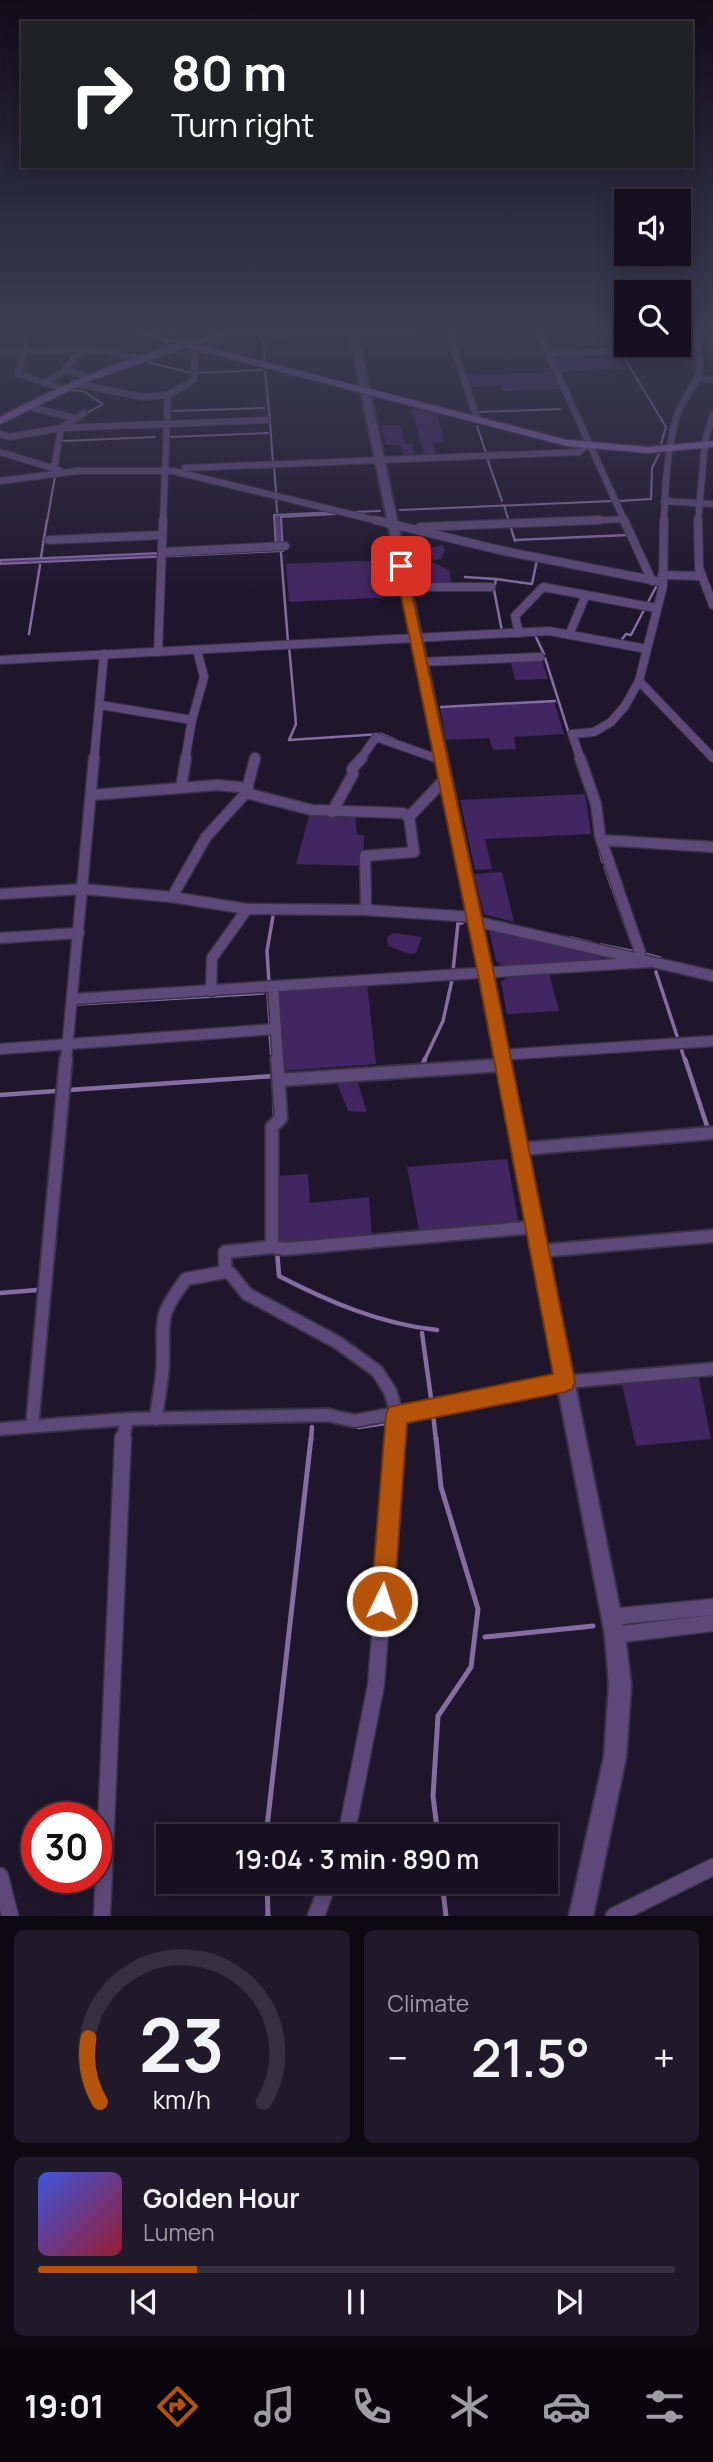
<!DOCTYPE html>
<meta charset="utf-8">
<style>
:root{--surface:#171020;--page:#201929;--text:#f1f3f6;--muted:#9e9da5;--line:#36303e;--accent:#b45309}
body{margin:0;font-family:Manrope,sans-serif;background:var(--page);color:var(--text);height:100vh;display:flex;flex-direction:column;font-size:26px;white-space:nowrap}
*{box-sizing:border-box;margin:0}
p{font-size:23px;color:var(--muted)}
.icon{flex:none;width:38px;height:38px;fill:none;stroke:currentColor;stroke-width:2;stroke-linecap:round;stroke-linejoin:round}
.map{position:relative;height:1916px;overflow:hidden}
.panel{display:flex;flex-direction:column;gap:14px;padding:14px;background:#0d0912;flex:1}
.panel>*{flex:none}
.hud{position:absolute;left:21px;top:21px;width:672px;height:147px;border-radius:0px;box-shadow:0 4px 18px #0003,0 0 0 2px var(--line);background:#202124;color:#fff;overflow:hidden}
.fabs{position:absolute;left:614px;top:189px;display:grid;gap:14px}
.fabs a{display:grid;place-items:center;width:77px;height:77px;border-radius:0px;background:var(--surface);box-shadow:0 4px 18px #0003,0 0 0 2px var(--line);font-size:35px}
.speed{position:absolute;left:21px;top:1802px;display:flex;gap:14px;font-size:35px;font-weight:700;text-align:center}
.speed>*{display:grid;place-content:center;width:91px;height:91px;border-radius:50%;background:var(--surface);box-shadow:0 4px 18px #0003,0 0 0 2px var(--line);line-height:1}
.speed .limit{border:10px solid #d22;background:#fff;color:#111}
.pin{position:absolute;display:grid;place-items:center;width:60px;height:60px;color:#fff;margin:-30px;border-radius:14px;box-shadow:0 4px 10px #0006}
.me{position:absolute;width:77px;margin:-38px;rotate:4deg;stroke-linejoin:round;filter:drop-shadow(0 0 5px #0008)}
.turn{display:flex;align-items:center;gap:24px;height:147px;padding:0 35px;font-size:32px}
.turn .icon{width:91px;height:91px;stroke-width:2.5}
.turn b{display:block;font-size:49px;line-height:60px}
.big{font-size:52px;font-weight:600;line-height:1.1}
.panel .card{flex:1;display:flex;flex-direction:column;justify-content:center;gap:10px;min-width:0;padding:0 24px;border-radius:10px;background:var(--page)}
.panel .dial{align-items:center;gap:0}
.dial svg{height:182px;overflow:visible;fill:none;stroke:var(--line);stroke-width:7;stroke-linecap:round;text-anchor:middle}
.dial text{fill:var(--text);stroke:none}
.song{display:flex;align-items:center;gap:21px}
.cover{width:84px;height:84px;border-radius:10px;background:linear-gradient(135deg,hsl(230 70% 55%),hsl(350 70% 35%))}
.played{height:7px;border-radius:4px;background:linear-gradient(90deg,var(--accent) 25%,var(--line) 25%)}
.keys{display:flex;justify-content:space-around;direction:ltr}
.heat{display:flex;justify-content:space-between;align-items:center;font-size:38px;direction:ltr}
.panel .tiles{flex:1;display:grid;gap:14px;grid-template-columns:1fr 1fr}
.card:last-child{grid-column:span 2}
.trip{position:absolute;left:156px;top:1824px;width:402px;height:70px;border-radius:0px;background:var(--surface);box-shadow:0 4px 18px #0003,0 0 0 2px var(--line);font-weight:600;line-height:70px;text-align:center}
.tabs{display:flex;height:112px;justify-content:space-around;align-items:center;background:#09060d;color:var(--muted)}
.tabs .icon{width:49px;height:49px}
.tabs .selected{color:var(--accent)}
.tabs b{font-size:32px;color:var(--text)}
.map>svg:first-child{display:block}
.green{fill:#422661}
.water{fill:#5b3a81;stroke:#856ca2;stroke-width:2}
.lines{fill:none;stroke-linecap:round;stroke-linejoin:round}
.stream-far4{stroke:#856ca2;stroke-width:2}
.stream-far3{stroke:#856ca2;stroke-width:2.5}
.stream-far2{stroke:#856ca2;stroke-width:3.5}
.stream-far1{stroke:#856ca2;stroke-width:4.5}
.stream{stroke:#856ca2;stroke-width:5}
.minor-far4-casing{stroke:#3b3246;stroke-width:8}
.minor-far3-casing{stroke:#3b3246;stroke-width:10}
.minor-far2-casing{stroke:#3b3246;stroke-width:13}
.minor-far1-casing{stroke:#3b3246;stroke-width:16}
.minor-casing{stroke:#3b3246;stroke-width:19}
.tertiary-casing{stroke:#3b3246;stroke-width:4}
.secondary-casing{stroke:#3b3246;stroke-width:3}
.minor-far4{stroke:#5d4979;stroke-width:6}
.minor-far3{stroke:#5d4979;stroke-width:8}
.minor-far2{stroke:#5d4979;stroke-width:10}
.minor-far1{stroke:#5d4979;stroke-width:12}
.minor{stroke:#5d4979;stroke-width:16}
.tertiary{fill:#5d4979;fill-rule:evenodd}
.secondary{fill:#8361ae;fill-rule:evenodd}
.route{fill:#b45309;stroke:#753606;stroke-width:2}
</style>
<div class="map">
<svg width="713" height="1916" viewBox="0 0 713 1916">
<rect width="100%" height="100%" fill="#1f162b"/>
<g class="green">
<polygon points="599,352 616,352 626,369 559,372 550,354 582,353 585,359 602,358"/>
<polygon points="555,372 563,389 502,391 499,386 468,387 464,375"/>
<polygon points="411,408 437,414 445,442 433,443 437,456 425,456"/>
<polygon points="381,425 400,425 405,444 412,444 415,457 405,457 401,445 386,445"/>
<polygon points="442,545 445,549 441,559 430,561 449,570 452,586 417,584 417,576 422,575 418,551"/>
<polygon points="390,560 397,597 289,602 286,564"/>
<polygon points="541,658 548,679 515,680 510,659"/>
<polygon points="554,702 564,734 514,737 516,749 493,750 489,738 446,740 440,708"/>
<polygon points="585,794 591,834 485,839 492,869 475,870 460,800"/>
<polygon points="310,813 355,814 357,834 364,836 363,866 296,864"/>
<polygon points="502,872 514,922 484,914 474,874"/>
<polygon points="488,926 598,951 603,963 506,969 496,961"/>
<polygon points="394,933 422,937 416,953 410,954 388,946 387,937"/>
<polygon points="549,973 559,1011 507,1014 501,982 508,976"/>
<polygon points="367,984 376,1064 280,1071 276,991"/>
<polygon points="356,1077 367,1112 348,1111 335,1078"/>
<polygon points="507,1159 519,1225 420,1235 407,1167"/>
<polygon points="308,1174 310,1203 369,1197 372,1239 285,1247 276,1243 276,1176"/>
<polygon points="698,1374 711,1439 636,1446 621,1380"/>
</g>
<polygon class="water" points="336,512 339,514 281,517 283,551 0,564 0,560 276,548 274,515"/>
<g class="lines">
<g class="stream-far4">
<polyline points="608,331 617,346"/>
<polyline points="263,338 264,362"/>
<polyline points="619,349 666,427 661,444"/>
<polyline points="24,351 29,331"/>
<polyline points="143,361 191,373"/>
<polyline points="265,371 270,420"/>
<polyline points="197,373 262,370"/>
<polyline points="65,390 83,391 103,404 85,414"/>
<polyline points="173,411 264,408"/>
<polyline points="478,412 560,409"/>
<polyline points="270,421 273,463"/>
<polyline points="477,426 486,453"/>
<polyline points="169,437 268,433"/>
<polyline points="64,441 155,437"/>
<polyline points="487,458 502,501"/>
<polyline points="274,467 276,492"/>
<polyline points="276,497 277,512"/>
<polyline points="619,501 651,499 652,468 659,454"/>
<polyline points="504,505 509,522"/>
<polyline points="400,510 612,501"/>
<polyline points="354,512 380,511"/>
<polyline points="47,522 55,476"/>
</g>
<g class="stream-far3">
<polyline points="508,520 509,523"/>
<polyline points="510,525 515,541"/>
<polyline points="515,540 627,535"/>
<polyline points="281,553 288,642"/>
<polyline points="41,557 47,520"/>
<polyline points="465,577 496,579"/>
<polyline points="647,604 656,587"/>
<polyline points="502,631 494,590 496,579 532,584 537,560"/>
<polyline points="29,634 40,565"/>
<polyline points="535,635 544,654"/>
<polyline points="620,642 626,634 631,635 645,608"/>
<polyline points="289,646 296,724 289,740 381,734 396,740"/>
<polyline points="545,658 570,737"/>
<polyline points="441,707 555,701"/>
</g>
<g class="stream-far2">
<polyline points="595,833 603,862"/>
<polyline points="605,867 632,943"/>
<polyline points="571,938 591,943"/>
<polyline points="601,945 635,952"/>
<polyline points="644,954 660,958"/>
<polyline points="453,971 458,923 462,923"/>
<polyline points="656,972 678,1039"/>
<polyline points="269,983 267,951 273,916"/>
<polyline points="268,993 270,1025"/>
<polyline points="78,1004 263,993"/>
<polyline points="270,1033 272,1059"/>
<polyline points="681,1048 685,1061"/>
<polyline points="424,1061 443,1021 452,980"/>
</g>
<g class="stream-far1">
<polyline points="685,1059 708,1129"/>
<polyline points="422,1066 425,1059"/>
<polyline points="69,1090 274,1076"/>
<polyline points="0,1095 56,1091"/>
<polyline points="274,1103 275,1119"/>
<path d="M277,1250l2,26c50,26 102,48 158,54"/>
<polyline points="0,1293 37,1290"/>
<polyline points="422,1333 431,1398"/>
<polyline points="404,1420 433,1414 436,1440"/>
<polyline points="358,1427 386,1423"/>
<polyline points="311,1440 312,1427"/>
</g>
<g class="stream">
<polyline points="436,1438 441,1487 478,1609 471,1667 438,1716 433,1796 438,1836"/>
<polyline points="485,1637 593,1626"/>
<polyline points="266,1836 311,1438"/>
<polyline points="267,1881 268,1916"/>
<polyline points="442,1881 446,1916"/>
</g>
<defs>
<g id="minor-far4">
<polyline points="448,331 476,415"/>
<polyline points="538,331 625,522"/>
<polyline points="206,339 412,331"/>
<polyline points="166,341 170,337 170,331"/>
<polyline points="679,344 698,344"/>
<polyline points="81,350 65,369 88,377"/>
<polyline points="23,353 18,374 61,388"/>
<polyline points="548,353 617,351 614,347 669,345"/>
<polyline points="697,378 713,380"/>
<polyline points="44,383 68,369"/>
<polyline points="73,383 143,397 168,395 194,380 195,349"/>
<polyline points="26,406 74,418"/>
<polyline points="166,424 266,420"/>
<polyline points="0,434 9,437 61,428 84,413"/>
<polyline points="0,452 59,470"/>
<polyline points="185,468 579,452 586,446"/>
<polyline points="54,469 61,428 166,424"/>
<polyline points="0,481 78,471 173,471 383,522"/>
<polyline points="664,501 713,504"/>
<polyline points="163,522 168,395"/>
<polyline points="556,522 624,519"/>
<path d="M664,522c1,-35 3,-69 12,-104 5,-19 24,-34 24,-54 0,-11 -3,-23 -5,-33"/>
<polyline points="698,522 705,441 713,414"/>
</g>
<g id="minor-far3">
<polyline points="375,520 504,551 662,582"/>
<polyline points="624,520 652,581"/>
<polyline points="698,520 699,568 713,605"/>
<polyline points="420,527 600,520"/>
<polyline points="49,540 162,535"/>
<polyline points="162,552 285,546"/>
<polyline points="662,575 702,576"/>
<polyline points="405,587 491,587"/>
<polyline points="519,633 515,616 543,587 656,608"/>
<polyline points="569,635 585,597"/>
<polyline points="158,652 163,520"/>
<polyline points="0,660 549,631 647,649"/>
<polyline points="420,662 540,657"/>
<polyline points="639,681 713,758"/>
<polyline points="100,705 192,720"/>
<polyline points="94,760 104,654"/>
<polyline points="185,760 192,720 204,677 197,650"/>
<polyline points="254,760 255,757"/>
<polyline points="360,760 376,737 441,760"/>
<polyline points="581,760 572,734 594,732 611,722 625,706 639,681 663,586 664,520"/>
</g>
<g id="minor-far2">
<polyline points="437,758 441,760"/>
<polyline points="580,758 596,804 600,836 640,952 638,959"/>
<polyline points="181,788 186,758"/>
<polyline points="246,793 312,810 403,813 409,817 414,852 365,856 366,910"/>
<polyline points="92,795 218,785 248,788"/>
<polyline points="332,812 353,774 352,769 362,758"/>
<polyline points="409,817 445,779"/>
<polyline points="601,840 713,847"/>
<polyline points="0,894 83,889 172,897 247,909 366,910 473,917"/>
<polyline points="172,897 206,837 246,793 255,758"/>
<polyline points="474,921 713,976"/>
<polyline points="0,938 79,933"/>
<polyline points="273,987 278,1061"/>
<polyline points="211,991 212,958 247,909"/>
<polyline points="73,999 649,962"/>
<polyline points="0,1049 276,1029"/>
<polyline points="501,1055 713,1041"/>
<polyline points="66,1061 94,758"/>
</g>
<g id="minor-far1">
<polyline points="277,1059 281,1118 272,1127 272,1247 285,1249 535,1227"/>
<polyline points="279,1080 503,1065"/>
<polyline points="520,1149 713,1133"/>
<polyline points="540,1251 713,1236"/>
<polyline points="225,1272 225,1252 272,1247"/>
<path d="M156,1419c2,-20 7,-40 7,-60 0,-42 -4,-44 23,-80l39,-7 5,1 17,21 90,48 40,29 13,20 7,23 -2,26"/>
<polyline points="32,1426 66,1059"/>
<polyline points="0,1429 127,1419 328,1415 354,1421 565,1382 713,1369"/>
<polyline points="123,1440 127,1419"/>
</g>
<g id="minor">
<polyline points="611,1617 713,1607"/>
<polyline points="615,1635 713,1623"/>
<polyline points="346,1836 376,1685 395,1438"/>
<polyline points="0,1876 10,1916"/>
<polyline points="102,1916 123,1438"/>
<polyline points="316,1916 329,1881"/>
<polyline points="614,1916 713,1867"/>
</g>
<g id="tertiary">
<polygon points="349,331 357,331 493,974 625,1635 631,1685 626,1757 593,1916 569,1916 604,1757 609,1685 605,1635 479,974"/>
<polygon points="97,348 142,357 138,359 97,352 0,353 0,349"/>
</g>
<path id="secondary" d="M130,331c19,0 41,11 56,10 18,-1 33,-10 51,-10l-42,13 372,96 81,7 65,-6v6l-65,6 -81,-7 -381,-99 -97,34 -89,43v-7c56,-30 115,-54 176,-73z"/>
</defs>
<use href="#minor-far4" class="minor-far4-casing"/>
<use href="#minor-far3" class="minor-far3-casing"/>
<use href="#minor-far2" class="minor-far2-casing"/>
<use href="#minor-far1" class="minor-far1-casing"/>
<use href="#minor" class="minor-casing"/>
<use href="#tertiary" class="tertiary-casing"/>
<use href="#secondary" class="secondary-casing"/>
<use href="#minor-far4" class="minor-far4"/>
<use href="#minor-far3" class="minor-far3"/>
<use href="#minor-far2" class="minor-far2"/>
<use href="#minor-far1" class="minor-far1"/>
<use href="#minor" class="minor"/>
<use href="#tertiary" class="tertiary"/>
<use href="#secondary" class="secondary"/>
</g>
<linearGradient id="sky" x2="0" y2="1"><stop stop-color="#110c18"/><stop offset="0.55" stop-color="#3c3c55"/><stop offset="1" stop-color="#3c3c55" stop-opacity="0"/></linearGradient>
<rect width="713" height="600" fill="url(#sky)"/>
<polygon class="route" points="401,563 406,566 494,974 575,1382 572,1389 565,1392 407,1423 394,1601 391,1609 382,1613 374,1609 371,1601 386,1414 389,1407 553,1374 478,974 395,566"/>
</svg>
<div class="fabs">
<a><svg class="icon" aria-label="sound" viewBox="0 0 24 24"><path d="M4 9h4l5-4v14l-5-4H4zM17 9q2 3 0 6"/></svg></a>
<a><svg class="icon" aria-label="search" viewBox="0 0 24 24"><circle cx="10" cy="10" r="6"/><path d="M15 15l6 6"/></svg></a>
</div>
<div class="speed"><div class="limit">30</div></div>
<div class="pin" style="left:401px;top:566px;background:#d93025"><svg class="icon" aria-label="arrive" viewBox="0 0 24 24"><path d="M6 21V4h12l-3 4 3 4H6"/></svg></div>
<svg class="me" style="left:382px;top:1601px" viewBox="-20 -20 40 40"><circle r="17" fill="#b45309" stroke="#fff" stroke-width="3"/><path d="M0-11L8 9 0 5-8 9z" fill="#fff"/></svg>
<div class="trip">19:04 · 3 min · 890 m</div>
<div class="hud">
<div class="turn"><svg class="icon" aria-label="right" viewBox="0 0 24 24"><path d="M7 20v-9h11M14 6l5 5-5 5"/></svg><div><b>80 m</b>Turn right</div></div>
</div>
</div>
<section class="panel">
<div class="tiles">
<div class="card dial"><svg viewBox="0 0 100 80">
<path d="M14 69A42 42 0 1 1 86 69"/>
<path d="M14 69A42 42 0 0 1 9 41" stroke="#b45309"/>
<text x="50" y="56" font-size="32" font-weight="700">23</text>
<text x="50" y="72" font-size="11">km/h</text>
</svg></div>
<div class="card"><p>Climate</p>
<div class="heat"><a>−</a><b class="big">21.5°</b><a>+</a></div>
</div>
<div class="card">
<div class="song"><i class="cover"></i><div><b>Golden Hour</b><p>Lumen</p></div></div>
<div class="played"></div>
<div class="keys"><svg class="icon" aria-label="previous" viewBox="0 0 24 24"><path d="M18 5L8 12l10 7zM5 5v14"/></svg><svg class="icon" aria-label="pause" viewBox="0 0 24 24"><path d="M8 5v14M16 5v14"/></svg><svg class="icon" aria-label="next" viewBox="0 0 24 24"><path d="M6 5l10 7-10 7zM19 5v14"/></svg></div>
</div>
</div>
</section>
<nav class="tabs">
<b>19:01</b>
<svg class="icon selected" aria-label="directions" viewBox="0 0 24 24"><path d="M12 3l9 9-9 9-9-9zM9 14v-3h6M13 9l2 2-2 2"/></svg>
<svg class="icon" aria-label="music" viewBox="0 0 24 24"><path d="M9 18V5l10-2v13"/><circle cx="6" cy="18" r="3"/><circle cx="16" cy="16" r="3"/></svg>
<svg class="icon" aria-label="phone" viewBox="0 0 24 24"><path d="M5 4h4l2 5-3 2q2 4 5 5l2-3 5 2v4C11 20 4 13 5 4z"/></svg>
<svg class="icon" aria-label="climate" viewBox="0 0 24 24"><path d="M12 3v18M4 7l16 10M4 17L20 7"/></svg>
<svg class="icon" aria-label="car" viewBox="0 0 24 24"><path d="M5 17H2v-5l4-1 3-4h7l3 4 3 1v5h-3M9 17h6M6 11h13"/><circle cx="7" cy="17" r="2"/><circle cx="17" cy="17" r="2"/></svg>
<svg class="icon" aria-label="filters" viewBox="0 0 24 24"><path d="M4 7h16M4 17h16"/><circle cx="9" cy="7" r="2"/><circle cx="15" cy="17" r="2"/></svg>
</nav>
